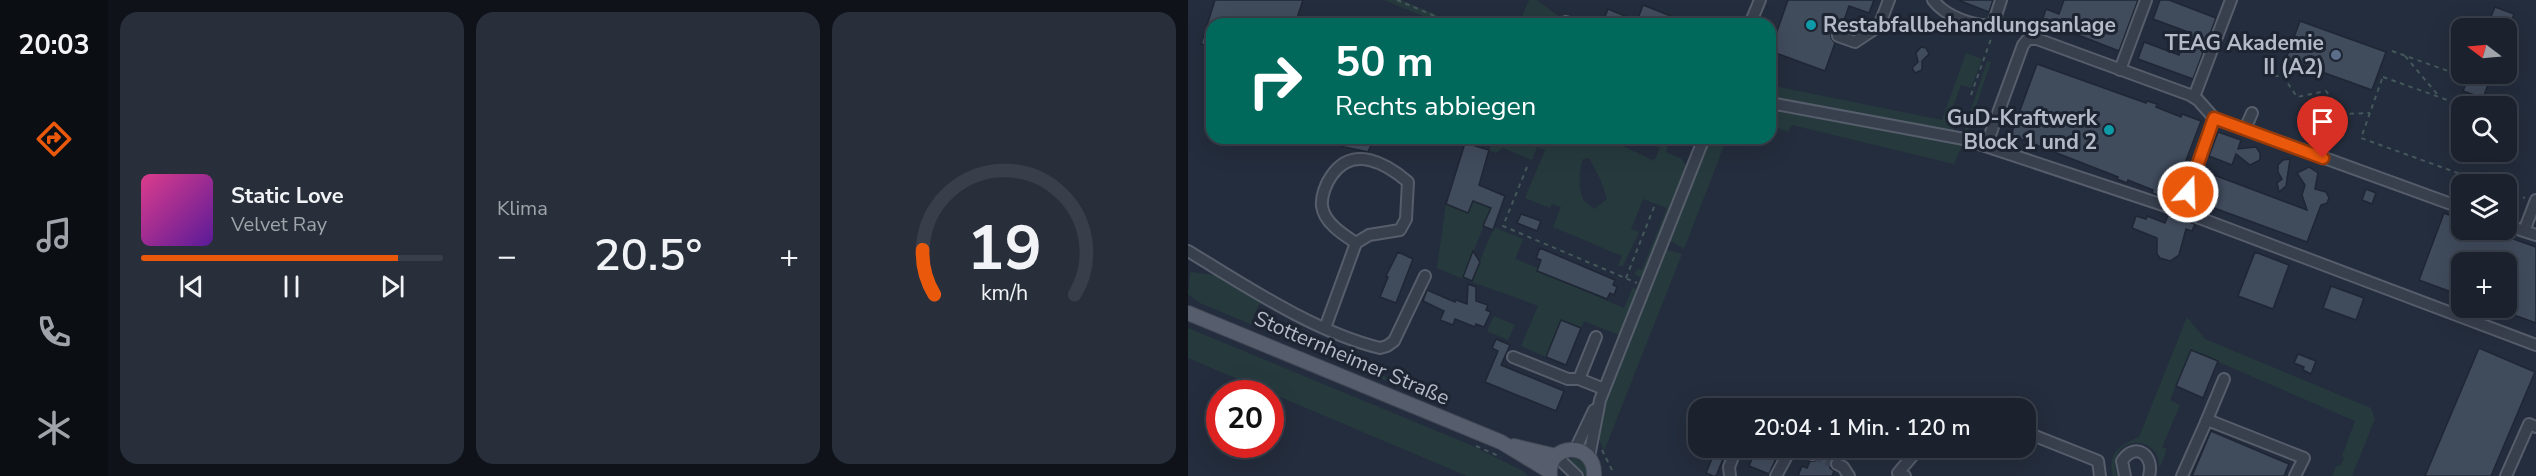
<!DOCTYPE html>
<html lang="de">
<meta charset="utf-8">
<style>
:root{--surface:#1b222e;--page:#282f3a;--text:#f1f3f6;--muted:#a0a4aa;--line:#393f4a;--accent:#ea580c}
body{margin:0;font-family:"Nunito Sans",sans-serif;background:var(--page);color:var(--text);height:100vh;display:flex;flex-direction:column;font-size:22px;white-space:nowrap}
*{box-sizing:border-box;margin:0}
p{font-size:20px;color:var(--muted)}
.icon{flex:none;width:33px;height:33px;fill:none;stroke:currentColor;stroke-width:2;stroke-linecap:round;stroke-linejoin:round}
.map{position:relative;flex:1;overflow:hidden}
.details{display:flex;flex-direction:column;gap:12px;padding:12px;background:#0f1319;width:1080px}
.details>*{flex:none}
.banner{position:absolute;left:18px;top:18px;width:570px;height:126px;border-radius:18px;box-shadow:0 6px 24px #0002,0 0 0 2px var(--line);background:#00695c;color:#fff;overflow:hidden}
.needle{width:39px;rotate:286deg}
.fabs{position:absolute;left:1263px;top:18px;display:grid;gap:12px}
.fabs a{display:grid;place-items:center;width:66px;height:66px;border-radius:12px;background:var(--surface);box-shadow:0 6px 24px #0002,0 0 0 2px var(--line);font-size:30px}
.speed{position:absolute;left:18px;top:380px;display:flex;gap:12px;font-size:30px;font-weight:700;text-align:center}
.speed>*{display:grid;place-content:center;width:78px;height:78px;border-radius:50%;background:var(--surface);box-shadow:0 6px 24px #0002,0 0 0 2px var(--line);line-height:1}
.speed .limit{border:9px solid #d22;background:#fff;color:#111}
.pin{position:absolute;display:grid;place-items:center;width:51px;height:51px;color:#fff;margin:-62px -26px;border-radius:50% 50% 50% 0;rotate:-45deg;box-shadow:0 0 6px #0007}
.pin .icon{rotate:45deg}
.me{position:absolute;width:66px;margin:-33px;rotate:20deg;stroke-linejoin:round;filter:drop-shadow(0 0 4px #0008)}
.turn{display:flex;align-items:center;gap:21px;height:126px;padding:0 30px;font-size:27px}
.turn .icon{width:78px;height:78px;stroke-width:2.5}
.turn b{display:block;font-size:42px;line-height:51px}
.big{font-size:45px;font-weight:600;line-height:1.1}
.details .tile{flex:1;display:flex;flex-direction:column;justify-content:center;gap:9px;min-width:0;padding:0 21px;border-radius:18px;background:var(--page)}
.details .dial{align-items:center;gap:0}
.dial svg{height:156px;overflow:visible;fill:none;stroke:var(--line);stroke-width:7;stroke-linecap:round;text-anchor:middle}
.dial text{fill:var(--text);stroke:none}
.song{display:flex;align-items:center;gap:18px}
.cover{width:72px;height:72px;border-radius:9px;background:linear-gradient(135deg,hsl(330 70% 55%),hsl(270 70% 35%))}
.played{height:6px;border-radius:3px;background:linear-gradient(90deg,var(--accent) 85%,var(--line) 85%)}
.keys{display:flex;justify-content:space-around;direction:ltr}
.heat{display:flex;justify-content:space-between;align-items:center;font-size:33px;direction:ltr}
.details .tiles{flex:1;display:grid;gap:12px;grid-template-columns:repeat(3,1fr)}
.trip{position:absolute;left:500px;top:398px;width:348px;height:60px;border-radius:18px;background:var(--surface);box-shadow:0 6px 24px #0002,0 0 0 2px var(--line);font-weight:600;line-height:60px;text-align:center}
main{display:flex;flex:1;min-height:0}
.tabs{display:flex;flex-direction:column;width:108px;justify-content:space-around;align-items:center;background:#0b0e12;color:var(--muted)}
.tabs .icon{width:42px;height:42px}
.tabs .selected{color:var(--accent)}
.tabs b{font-size:27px;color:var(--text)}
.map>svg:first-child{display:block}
.green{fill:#263a3e;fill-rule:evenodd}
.building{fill:#404b5c;stroke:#1f2634;stroke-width:1.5}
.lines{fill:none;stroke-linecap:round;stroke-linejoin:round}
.minor-tunnel{stroke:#3a4252;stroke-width:10;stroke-dasharray:10 5;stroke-linecap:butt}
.minor-casing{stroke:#565d6b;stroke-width:14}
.major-casing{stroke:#414856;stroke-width:16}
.path{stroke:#44575b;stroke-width:2;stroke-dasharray:4.5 4.5;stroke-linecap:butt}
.minor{stroke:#383f4d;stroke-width:10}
.major{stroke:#565e6d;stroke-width:14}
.route-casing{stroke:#983908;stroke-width:15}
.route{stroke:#ea580c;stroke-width:10}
.culture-dot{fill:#0f9aa8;stroke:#1d2432;stroke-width:2}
.service-dot{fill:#5c6f8a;stroke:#1d2432;stroke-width:2}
.labels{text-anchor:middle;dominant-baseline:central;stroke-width:6;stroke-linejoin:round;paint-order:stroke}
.poi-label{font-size:21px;font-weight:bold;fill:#b4bac8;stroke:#1d2432;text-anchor:end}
.street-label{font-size:21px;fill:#b4bac8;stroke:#1d2432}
</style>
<main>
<nav class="tabs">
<b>20:03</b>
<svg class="icon selected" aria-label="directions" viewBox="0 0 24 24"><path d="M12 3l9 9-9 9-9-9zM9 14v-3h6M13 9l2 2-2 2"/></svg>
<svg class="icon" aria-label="music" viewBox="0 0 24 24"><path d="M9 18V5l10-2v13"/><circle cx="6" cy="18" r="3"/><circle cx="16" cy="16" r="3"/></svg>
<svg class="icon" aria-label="phone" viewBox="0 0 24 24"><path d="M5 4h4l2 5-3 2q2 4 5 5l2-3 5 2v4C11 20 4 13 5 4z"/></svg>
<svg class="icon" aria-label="climate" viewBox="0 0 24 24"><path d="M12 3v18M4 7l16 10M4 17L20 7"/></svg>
</nav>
<section class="details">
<div class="tiles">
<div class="tile">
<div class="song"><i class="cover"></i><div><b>Static Love</b><p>Velvet Ray</p></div></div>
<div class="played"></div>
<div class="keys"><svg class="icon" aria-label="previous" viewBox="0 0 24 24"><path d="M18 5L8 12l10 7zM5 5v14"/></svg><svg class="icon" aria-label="pause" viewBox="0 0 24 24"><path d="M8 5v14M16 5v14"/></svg><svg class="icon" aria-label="next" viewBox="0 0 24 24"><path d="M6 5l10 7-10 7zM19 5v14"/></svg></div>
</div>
<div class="tile"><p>Klima</p>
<div class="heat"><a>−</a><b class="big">20.5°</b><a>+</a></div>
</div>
<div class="tile dial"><svg viewBox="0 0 100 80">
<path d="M14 69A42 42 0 1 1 86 69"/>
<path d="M14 69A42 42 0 0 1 8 46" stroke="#ea580c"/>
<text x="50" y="56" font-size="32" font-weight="700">19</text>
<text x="50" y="72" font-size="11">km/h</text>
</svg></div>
</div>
</section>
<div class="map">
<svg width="1348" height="476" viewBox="0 0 1348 476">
<rect width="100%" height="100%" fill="#242d3d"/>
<g class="green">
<polygon points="196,0 213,0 270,24 254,24"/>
<polygon points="341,0 349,0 374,19 372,23 345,24 334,17"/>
<polygon points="778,53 794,59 783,88 773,85 759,123 767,126 765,131 582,96 582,85 754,120"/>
<polygon points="799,61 803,62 779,132 776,131"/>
<polygon points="582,108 597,111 774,145 766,164 604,125 600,132 582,125"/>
<path d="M307,138h124l-2,5 37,18 6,-13 -21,-10h57l-2,7 -25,-3 -3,10 16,7 4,7 -44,112 -8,-4 4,-5 4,1 25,-62 -24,-9 -12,30 8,3 -16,34h-5l4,-10 -69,-29 8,-20 -9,-3 -2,4 -25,-10 20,-48 -8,-3 -5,13 -29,-12 -7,5 -7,-3zM401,158l12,23 6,18 -13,10c-3,-3 -9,-6 -11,-10 -5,-10 -4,-30 0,-40z"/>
<polygon points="521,138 539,138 496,249 481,240"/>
<path d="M285,201l18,7 -28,69 9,3 22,-53 29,12 -8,20 23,9 -1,3 87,37 9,-21 4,3 -18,45 -35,-14 -3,7 -35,29 -25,-11 17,-40c-34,-14 -68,-23 -101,-38l9,-64 22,9z"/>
<polygon points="480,250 494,254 416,451 409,434 417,401 477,251"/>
<polygon points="2,272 28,275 73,301 64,319 260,404 259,406 12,303 0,294"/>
<polygon points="306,316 327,325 320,340 299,331"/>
<path d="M999,317l18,22 166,69 4,11 -23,57h-20l5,-11 3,1 4,-8 -2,-2 13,-35 -164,-71 -21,50 10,5 -18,42 5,2 -8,20c3,-37 -55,-35 -42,7h-4c-6,-23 7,-31 26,-39z"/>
<polygon points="0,328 280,444 335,471 340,476 279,476 0,358"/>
<polygon points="387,458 398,465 400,476 395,476 378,460"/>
</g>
<g class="building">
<polygon points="27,0 115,0 107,24 24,24 24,47 13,44"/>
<polygon points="600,0 686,0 681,13 661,6 653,29 648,29 643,33 643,38 647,43 637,71 582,51"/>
<polygon points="770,0 805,0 801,12"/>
<polygon points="876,0 950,0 931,51 854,21 858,9 871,14"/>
<polygon points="972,0 981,0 1028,18 1005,79 950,59 956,42 991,55 1000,32 965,19"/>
<polygon points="455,5 503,24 414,24 420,9 449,21"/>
<polygon points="1307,7 1326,14 1321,28 1312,28 1300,24"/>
<polygon points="1112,21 1198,52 1184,90 1098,59"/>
<polygon points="733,47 738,48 741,54 734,61 734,70 727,73 724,68 730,62 728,53"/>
<polygon points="849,64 958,103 959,101 969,104 968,107 993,117 994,114 1013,121 983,200 964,193 965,190 940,180 939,183 929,179 930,177 823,135"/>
<polygon points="1282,74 1304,74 1295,98 1275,91"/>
<polygon points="1030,132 1053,140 1050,149 1068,147 1072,153 1072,160 1062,165 1048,154 1044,165 1021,156"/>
<polygon points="154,138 169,138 168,141 183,145 180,152 152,146"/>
<polygon points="277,143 301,150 291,185 317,196 305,230 295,226 303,208 285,201 280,213 258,204"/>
<polygon points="1102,159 1098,186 1091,192 1089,183 1094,179 1090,172 1090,165 1095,160"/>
<polygon points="1121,167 1130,173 1127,189 1138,192 1141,198 1139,203 1133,205 1119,242 1007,201 1018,172 1119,210 1114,195 1117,185 1109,173"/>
<polygon points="1178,189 1188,193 1184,204 1174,200"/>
<polygon points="1256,213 1274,220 1274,230 1300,230 1348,247 1348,323 1318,312 1318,262 1274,262 1274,296 1231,280"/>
<polygon points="333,214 353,221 349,231 329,223"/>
<polygon points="980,215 1007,224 1004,231 998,229 991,255 982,261 972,258 969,254 969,238 944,228 948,216 958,219 959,216 977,223"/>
<polygon points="352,248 427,280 425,285 429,287 426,295 422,293 419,299 349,271 353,260 348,258"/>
<polygon points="285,251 292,262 284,281 275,277"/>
<polygon points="210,252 225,259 208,303 192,297 200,277 198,276"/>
<polygon points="1067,252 1101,265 1085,309 1050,296"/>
<polygon points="280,284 288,287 288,301 300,305 298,310 303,312 296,327 288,324 287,327 267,319 265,325 252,320 256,311 235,301 239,290 267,302 268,300 279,304"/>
<polygon points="1143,286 1176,298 1168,320 1135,308"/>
<polygon points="373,320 393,328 378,365 358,357"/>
<polygon points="308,339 322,345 313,365 376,391 368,411 297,382 310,351 304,348"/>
<polygon points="1291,348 1347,372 1303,476 1237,476"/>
<polygon points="1003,350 1030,361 1015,398 988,386"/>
<polygon points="1110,354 1128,361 1123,374 1115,370 1116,367 1106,363"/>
<polygon points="1023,431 1101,464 1096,476 1004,476"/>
<polygon points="529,447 540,447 528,476 525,476 518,473"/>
<polygon points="569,447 590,454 581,474 561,466"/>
<polygon points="628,447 652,456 645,457 642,461 642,468 646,471 644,476 610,476 614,466 619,468 622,461 627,461 632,457 632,452"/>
</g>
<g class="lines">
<polyline class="minor-tunnel" points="625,454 649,464"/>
<defs>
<g id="minor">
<path d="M745,0c12,16 40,27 60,25l8,-25"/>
<polyline points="377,24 378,22"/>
<polyline points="562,24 572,0"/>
<polyline points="650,36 667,42 691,26 701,0"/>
<polyline points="932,70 958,0"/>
<polyline points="1006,97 1043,0"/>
<polyline points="582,103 776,139 993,211 1348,345"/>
<polyline points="1026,118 1057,129 1064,113"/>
<polyline points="1057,129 1274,208"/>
<polyline points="798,146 835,45 840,39 849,39 1002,95 1010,100 1026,118 993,211"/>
<polyline points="1318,225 1348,235"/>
<polyline points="1336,231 1348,200"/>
<path d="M0,251c58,35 126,81 192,97l7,-2 7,-5 31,-65"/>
<path d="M137,328l31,-85 13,-8 31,-5 6,-11 2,-37c-22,-19 -55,-37 -76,-7 -6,8 -11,21 -10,31 2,17 22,29 34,37"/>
<polyline points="325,357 380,379 391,379 416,389"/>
<polyline points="391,379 408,337"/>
<polyline points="764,408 767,405 775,408"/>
<polyline points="1018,422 1036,379"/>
<polyline points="837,432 910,461 912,476"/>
<polyline points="387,450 406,410"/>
<polyline points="601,452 610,449 625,454"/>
<polyline points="368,456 389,476"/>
<polyline points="401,457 412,400 516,138"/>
<polyline points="649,464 655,467 661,476"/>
<polyline points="542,476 541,467 549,447"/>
<polyline points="588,476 601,452 600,447"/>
<polyline points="717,476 710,473 732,447"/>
<path d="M937,476l-3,-15c13,-20 33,-6 27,15"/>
<polyline points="994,476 1018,422 1022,421 1116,458 1107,476"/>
<polyline points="1318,476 1341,424 1348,427"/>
</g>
<g id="major">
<polyline points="0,313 313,442 361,471"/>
<polyline points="326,446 368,456"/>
<path d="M362,476c-4,-34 46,-36 44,0"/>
</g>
</defs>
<use href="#minor" class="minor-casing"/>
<use href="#major" class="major-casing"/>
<g class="path">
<polyline points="209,0 266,24"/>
<polyline points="1204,51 1274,76"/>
<polyline points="1217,56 1250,95"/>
<polyline points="1077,76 1095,76 1109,97 1138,91 1155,114 1182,113"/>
<polyline points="1195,77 1265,102"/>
<polyline points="1194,79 1173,138 1300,184"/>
<polyline points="783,95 804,36"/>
<polyline points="339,167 315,226 449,283"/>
<polyline points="1318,191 1337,198"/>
<polyline points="438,278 466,207"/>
<polyline points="288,446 313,457"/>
<polyline points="414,450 426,474"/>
</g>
<use href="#minor" class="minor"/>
<use href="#major" class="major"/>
</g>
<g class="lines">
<defs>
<polyline id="route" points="1000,192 1026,118 1135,158"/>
</defs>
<use href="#route" class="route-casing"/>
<use href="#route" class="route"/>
</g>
<g class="culture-dot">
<circle cx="623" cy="25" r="6"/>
<circle cx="921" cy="130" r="6"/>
</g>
<circle class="service-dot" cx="1148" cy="55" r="6"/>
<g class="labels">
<g class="poi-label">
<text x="635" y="25" text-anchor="start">Restabfallbehandlungsanlage</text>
<text x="1136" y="43">TEAG Akademie<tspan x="1136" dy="24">II (A2)</tspan></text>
<text x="909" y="118">GuD-Kraftwerk<tspan x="909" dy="24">Block 1 und 2</tspan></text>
</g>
<g class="street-label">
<text transform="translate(164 358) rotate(23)">Stotternheimer Straße</text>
</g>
</g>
</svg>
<div class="fabs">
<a><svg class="needle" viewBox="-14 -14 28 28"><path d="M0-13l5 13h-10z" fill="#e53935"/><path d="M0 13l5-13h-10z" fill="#a0a4aa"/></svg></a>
<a><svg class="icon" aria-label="search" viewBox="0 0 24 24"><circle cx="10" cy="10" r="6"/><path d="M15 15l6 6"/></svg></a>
<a><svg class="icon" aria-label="layers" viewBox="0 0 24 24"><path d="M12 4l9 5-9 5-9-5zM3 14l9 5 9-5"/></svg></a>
<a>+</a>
</div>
<div class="speed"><div class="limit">20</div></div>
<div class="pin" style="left:1135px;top:158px;background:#d93025"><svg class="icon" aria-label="arrive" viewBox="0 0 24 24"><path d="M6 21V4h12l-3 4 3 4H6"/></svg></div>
<svg class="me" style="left:1000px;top:192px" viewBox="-20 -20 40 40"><circle r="17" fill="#ea580c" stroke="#fff" stroke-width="3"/><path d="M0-11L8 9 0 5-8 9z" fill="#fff"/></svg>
<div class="trip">20:04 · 1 Min. · 120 m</div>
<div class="banner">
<div class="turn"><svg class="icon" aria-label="right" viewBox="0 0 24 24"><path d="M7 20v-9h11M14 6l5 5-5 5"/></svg><div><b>50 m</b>Rechts abbiegen</div></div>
</div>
</div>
</main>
